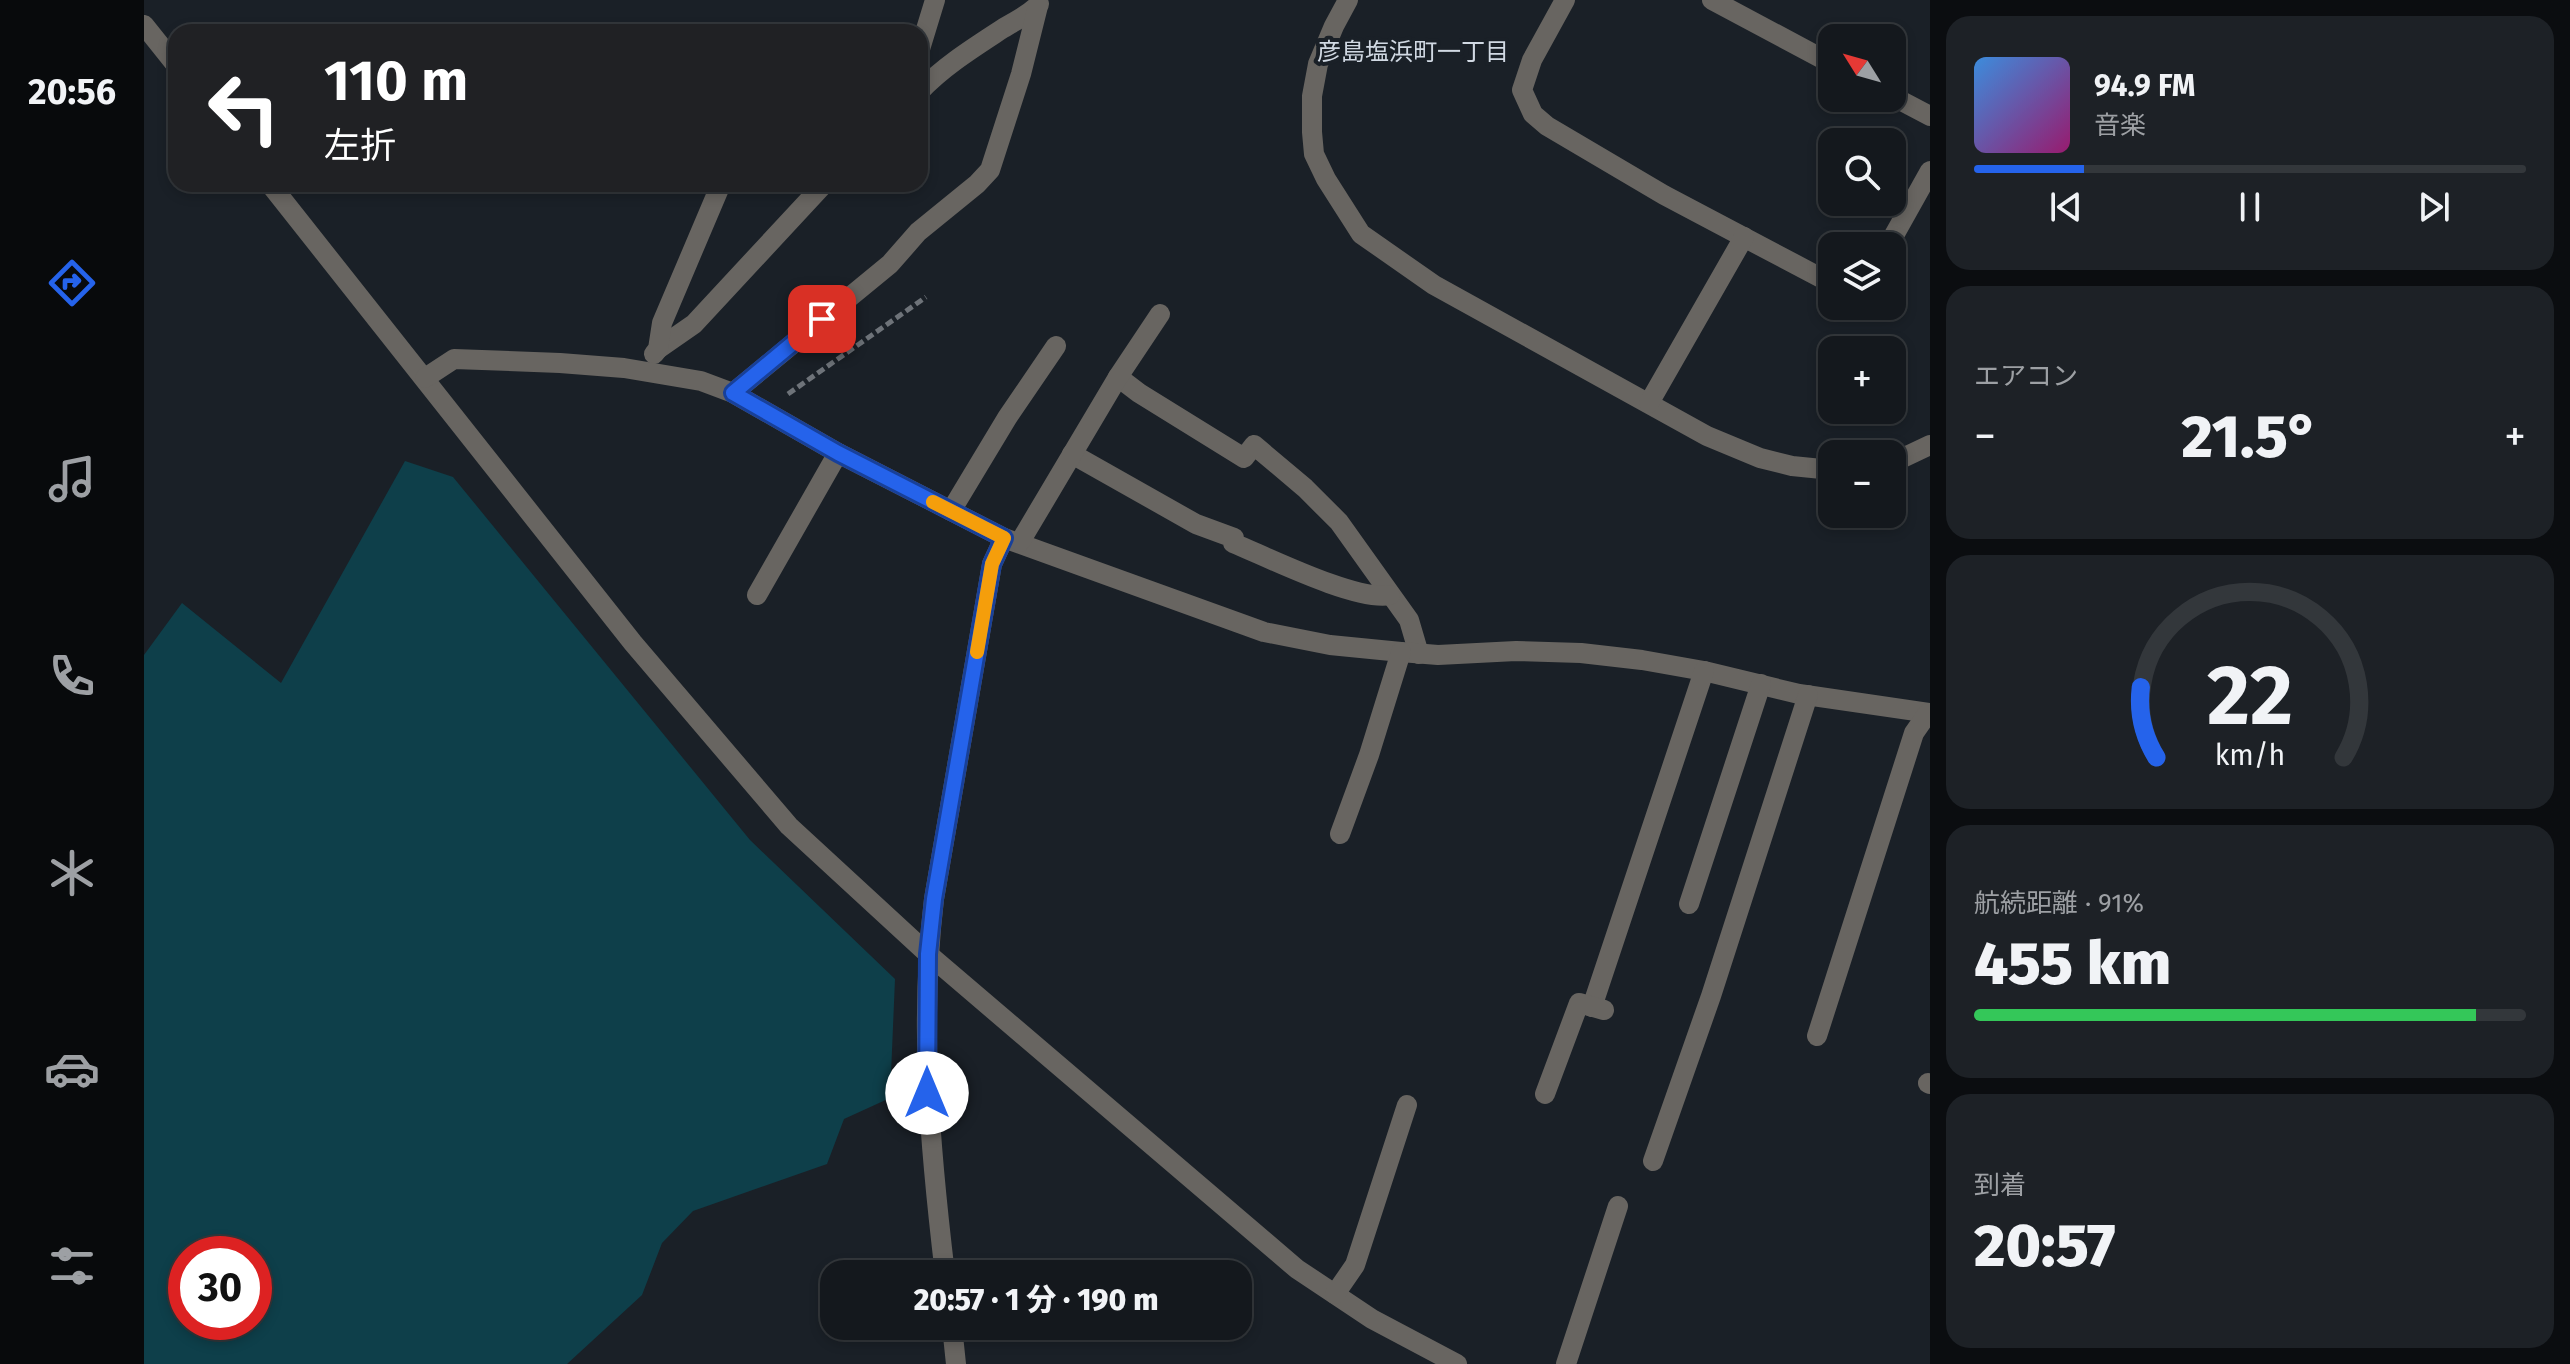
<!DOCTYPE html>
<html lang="ja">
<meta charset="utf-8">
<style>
:root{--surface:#14181d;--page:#1d2126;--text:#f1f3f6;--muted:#9da0a4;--line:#33373b;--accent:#2563eb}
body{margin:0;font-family:"Fira Sans","Noto Sans JP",sans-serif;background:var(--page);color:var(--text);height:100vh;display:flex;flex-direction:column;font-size:30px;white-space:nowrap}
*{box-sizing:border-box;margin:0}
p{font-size:26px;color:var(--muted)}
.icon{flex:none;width:44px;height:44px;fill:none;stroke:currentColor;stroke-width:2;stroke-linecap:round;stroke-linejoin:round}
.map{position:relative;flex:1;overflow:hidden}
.panel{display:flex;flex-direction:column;gap:16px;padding:16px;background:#0b0d10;width:640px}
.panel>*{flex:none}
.hud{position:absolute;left:24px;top:24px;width:760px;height:168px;border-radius:24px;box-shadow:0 4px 12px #0003,0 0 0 2px var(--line);background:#202124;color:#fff;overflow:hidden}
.needle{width:52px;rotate:307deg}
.tools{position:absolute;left:1674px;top:24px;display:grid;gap:16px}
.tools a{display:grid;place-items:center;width:88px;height:88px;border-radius:16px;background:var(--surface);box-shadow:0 4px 12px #0003,0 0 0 2px var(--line);font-size:40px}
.speed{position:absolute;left:24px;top:1236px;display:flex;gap:16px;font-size:40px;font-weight:700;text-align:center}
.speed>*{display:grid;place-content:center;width:104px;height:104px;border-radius:50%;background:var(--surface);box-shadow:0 4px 12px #0003,0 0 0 2px var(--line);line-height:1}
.speed .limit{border:12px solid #d22;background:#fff;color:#111}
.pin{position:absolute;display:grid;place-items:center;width:68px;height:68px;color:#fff;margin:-34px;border-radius:16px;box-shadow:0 4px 12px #0006}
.me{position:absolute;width:88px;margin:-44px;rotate:0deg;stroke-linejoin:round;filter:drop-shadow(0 0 6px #0008)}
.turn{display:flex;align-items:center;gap:28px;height:168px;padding:0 24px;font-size:36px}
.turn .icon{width:104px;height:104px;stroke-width:2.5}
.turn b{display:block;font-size:56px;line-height:68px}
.big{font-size:60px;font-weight:800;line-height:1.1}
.panel .widget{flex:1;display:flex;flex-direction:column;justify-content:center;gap:12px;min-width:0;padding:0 28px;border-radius:24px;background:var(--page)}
.panel .dial{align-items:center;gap:0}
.dial svg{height:208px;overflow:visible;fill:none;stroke:var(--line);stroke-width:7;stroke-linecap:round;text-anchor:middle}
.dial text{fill:var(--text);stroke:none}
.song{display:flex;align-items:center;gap:24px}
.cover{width:96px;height:96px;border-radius:12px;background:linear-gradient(135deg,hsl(210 70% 55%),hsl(320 70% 35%))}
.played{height:8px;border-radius:4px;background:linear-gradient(90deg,var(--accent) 20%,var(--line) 20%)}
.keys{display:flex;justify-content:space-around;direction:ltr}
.heat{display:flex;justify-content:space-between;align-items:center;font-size:44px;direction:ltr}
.charge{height:12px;border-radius:6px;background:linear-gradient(90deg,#34c759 91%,var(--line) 0)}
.trip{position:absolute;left:676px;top:1260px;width:432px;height:80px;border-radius:24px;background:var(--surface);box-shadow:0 4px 12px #0003,0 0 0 2px var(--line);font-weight:800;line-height:80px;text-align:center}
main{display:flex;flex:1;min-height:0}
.dock{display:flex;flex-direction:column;width:144px;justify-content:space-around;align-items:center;background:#080a0c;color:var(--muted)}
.dock .icon{width:56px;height:56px}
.dock .selected{color:var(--accent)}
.dock b{font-size:36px;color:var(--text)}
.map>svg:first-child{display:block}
.water{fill:#0e3f4a;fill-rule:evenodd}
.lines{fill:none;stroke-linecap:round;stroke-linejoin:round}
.path{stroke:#6e7379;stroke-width:5;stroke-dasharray:8 4;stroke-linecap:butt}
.minor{stroke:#686561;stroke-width:20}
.route-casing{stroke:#184099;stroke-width:20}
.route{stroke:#2563eb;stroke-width:14}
.slow{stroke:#f59e0b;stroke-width:14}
.labels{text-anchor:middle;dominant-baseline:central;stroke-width:8;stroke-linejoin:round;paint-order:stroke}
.neighbourhood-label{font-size:24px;fill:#d1d9e3;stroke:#1a2027}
</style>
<main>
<nav class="dock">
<b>20:56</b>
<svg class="icon selected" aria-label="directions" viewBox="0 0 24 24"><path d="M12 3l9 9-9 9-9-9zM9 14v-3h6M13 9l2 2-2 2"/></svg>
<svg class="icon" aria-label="music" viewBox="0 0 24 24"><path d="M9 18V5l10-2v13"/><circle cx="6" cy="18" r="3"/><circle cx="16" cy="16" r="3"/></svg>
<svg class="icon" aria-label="phone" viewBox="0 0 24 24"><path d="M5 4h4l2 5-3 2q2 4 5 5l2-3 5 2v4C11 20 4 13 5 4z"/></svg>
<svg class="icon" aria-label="climate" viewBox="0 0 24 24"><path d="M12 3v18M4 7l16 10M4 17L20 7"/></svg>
<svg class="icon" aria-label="car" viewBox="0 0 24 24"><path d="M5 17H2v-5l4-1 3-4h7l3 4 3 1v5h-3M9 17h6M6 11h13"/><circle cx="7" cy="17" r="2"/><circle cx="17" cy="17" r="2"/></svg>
<svg class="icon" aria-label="filters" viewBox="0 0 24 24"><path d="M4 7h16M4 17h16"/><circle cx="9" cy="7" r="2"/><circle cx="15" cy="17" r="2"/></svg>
</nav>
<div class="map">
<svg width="1786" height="1364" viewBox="0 0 1786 1364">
<rect width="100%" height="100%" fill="#1a2027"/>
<path class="water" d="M261,461l48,16 297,363 145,139 -5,119 -46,21 -17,45 -134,47 -31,32 -20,52 -75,69h-423v-709l38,-52 99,80zM110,1254v68h-68v-68z"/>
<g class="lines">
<polyline class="path" points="644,394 782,297"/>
<g class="minor">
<polyline points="1204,0 1190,26 1174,64 1168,96 1168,132 1170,154 1182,179 1217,234 1290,285 1563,436 1616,458 1648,466 1688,470"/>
<polyline points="1421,0 1388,60 1378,90 1389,114 1403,126 1520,195 1679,279 1688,280"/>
<polyline points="1568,0 1688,64"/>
<polyline points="0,25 32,65"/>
<polyline points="776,49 791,0"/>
<path d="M776,91c24,-25 53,-43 82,-62 14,-9 26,-13 37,-25"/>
<polyline points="1748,96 1786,116"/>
<polyline points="126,184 489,643 645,826 784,954 1153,1269 1228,1319 1313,1364"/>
<polyline points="1744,246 1786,171"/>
<polyline points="514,349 550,324 680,184"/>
<polyline points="510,354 514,349 518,323 577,184"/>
<polyline points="974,377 995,393 1100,458 1110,445 1161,488 1195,522 1265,620 1275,654"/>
<polyline points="281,378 310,359 416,363 480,368 557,381 589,393 694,453 860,538 1120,632 1186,645 1257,652 1294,655 1372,651 1437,653 1498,660 1560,671 1655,694 1786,713"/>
<polyline points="589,393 746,264 774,232 833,184 846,170 877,74 894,6"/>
<polyline points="1505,403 1600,237"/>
<path d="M928,454l124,70 38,14 -1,5c34,14 124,59 157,52"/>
<polyline points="1748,463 1786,445"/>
<polyline points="807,511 863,418 912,346"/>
<polyline points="876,542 974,377 1016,314"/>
<polyline points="613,595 694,453"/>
<polyline points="1196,834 1225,755 1257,652"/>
<polyline points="1545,904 1617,684"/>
<polyline points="1448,1007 1560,671"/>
<polyline points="1673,1036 1770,733 1784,713"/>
<polyline points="1784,1083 1786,1084"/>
<polyline points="1401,1094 1435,1003 1460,1010"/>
<polyline points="1509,1161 1567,996 1664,695"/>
<path d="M801,1274c-15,-126 -26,-248 -11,-375l58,-335 12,-26"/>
<polyline points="1191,1294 1211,1265 1263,1105"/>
<polyline points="808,1326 812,1364"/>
<polyline points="1422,1364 1474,1206"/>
</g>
</g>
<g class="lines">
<defs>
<polyline id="route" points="678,319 589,393 694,453 860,538 848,564 790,899 784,954 783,1093"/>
</defs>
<use href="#route" class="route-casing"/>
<use href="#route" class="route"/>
<polyline class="slow" points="789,502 860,538 848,564 833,652"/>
</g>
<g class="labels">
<g class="neighbourhood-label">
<text x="1269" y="52">彦島塩浜町一丁目</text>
</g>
</g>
</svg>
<div class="tools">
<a><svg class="needle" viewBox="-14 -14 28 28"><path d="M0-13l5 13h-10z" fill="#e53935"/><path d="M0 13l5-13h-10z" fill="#9da0a4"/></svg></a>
<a><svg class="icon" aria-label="search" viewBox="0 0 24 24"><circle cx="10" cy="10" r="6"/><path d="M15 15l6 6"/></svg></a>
<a><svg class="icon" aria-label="layers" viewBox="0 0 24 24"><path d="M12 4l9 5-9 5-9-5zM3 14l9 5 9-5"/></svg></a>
<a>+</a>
<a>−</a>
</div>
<div class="speed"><div class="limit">30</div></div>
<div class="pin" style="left:678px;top:319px;background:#d93025"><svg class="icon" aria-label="arrive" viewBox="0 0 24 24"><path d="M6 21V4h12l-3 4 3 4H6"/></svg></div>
<svg class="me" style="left:783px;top:1093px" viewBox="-20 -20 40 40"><circle r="19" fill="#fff"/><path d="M0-13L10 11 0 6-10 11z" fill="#2563eb"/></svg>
<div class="trip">20:57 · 1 分 · 190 m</div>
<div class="hud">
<div class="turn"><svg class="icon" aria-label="left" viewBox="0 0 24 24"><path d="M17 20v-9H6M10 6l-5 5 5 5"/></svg><div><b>110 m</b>左折</div></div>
</div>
</div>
<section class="panel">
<div class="widget">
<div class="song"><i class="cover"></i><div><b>94.9 FM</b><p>音楽</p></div></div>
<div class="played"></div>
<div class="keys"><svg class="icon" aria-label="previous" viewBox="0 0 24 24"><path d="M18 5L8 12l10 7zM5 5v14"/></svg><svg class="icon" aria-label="pause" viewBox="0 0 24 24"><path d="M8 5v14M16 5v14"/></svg><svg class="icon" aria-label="next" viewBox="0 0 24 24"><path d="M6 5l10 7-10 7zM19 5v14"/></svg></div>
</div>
<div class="widget"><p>エアコン</p>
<div class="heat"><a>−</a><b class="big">21.5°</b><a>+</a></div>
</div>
<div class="widget dial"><svg viewBox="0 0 100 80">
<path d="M14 69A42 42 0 1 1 86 69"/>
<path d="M14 69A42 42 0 0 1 8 42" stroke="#2563eb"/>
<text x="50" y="56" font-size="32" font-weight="700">22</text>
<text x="50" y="72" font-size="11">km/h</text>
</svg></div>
<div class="widget"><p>航続距離 · 91%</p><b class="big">455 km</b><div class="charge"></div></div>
<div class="widget"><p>到着</p><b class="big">20:57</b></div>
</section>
</main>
